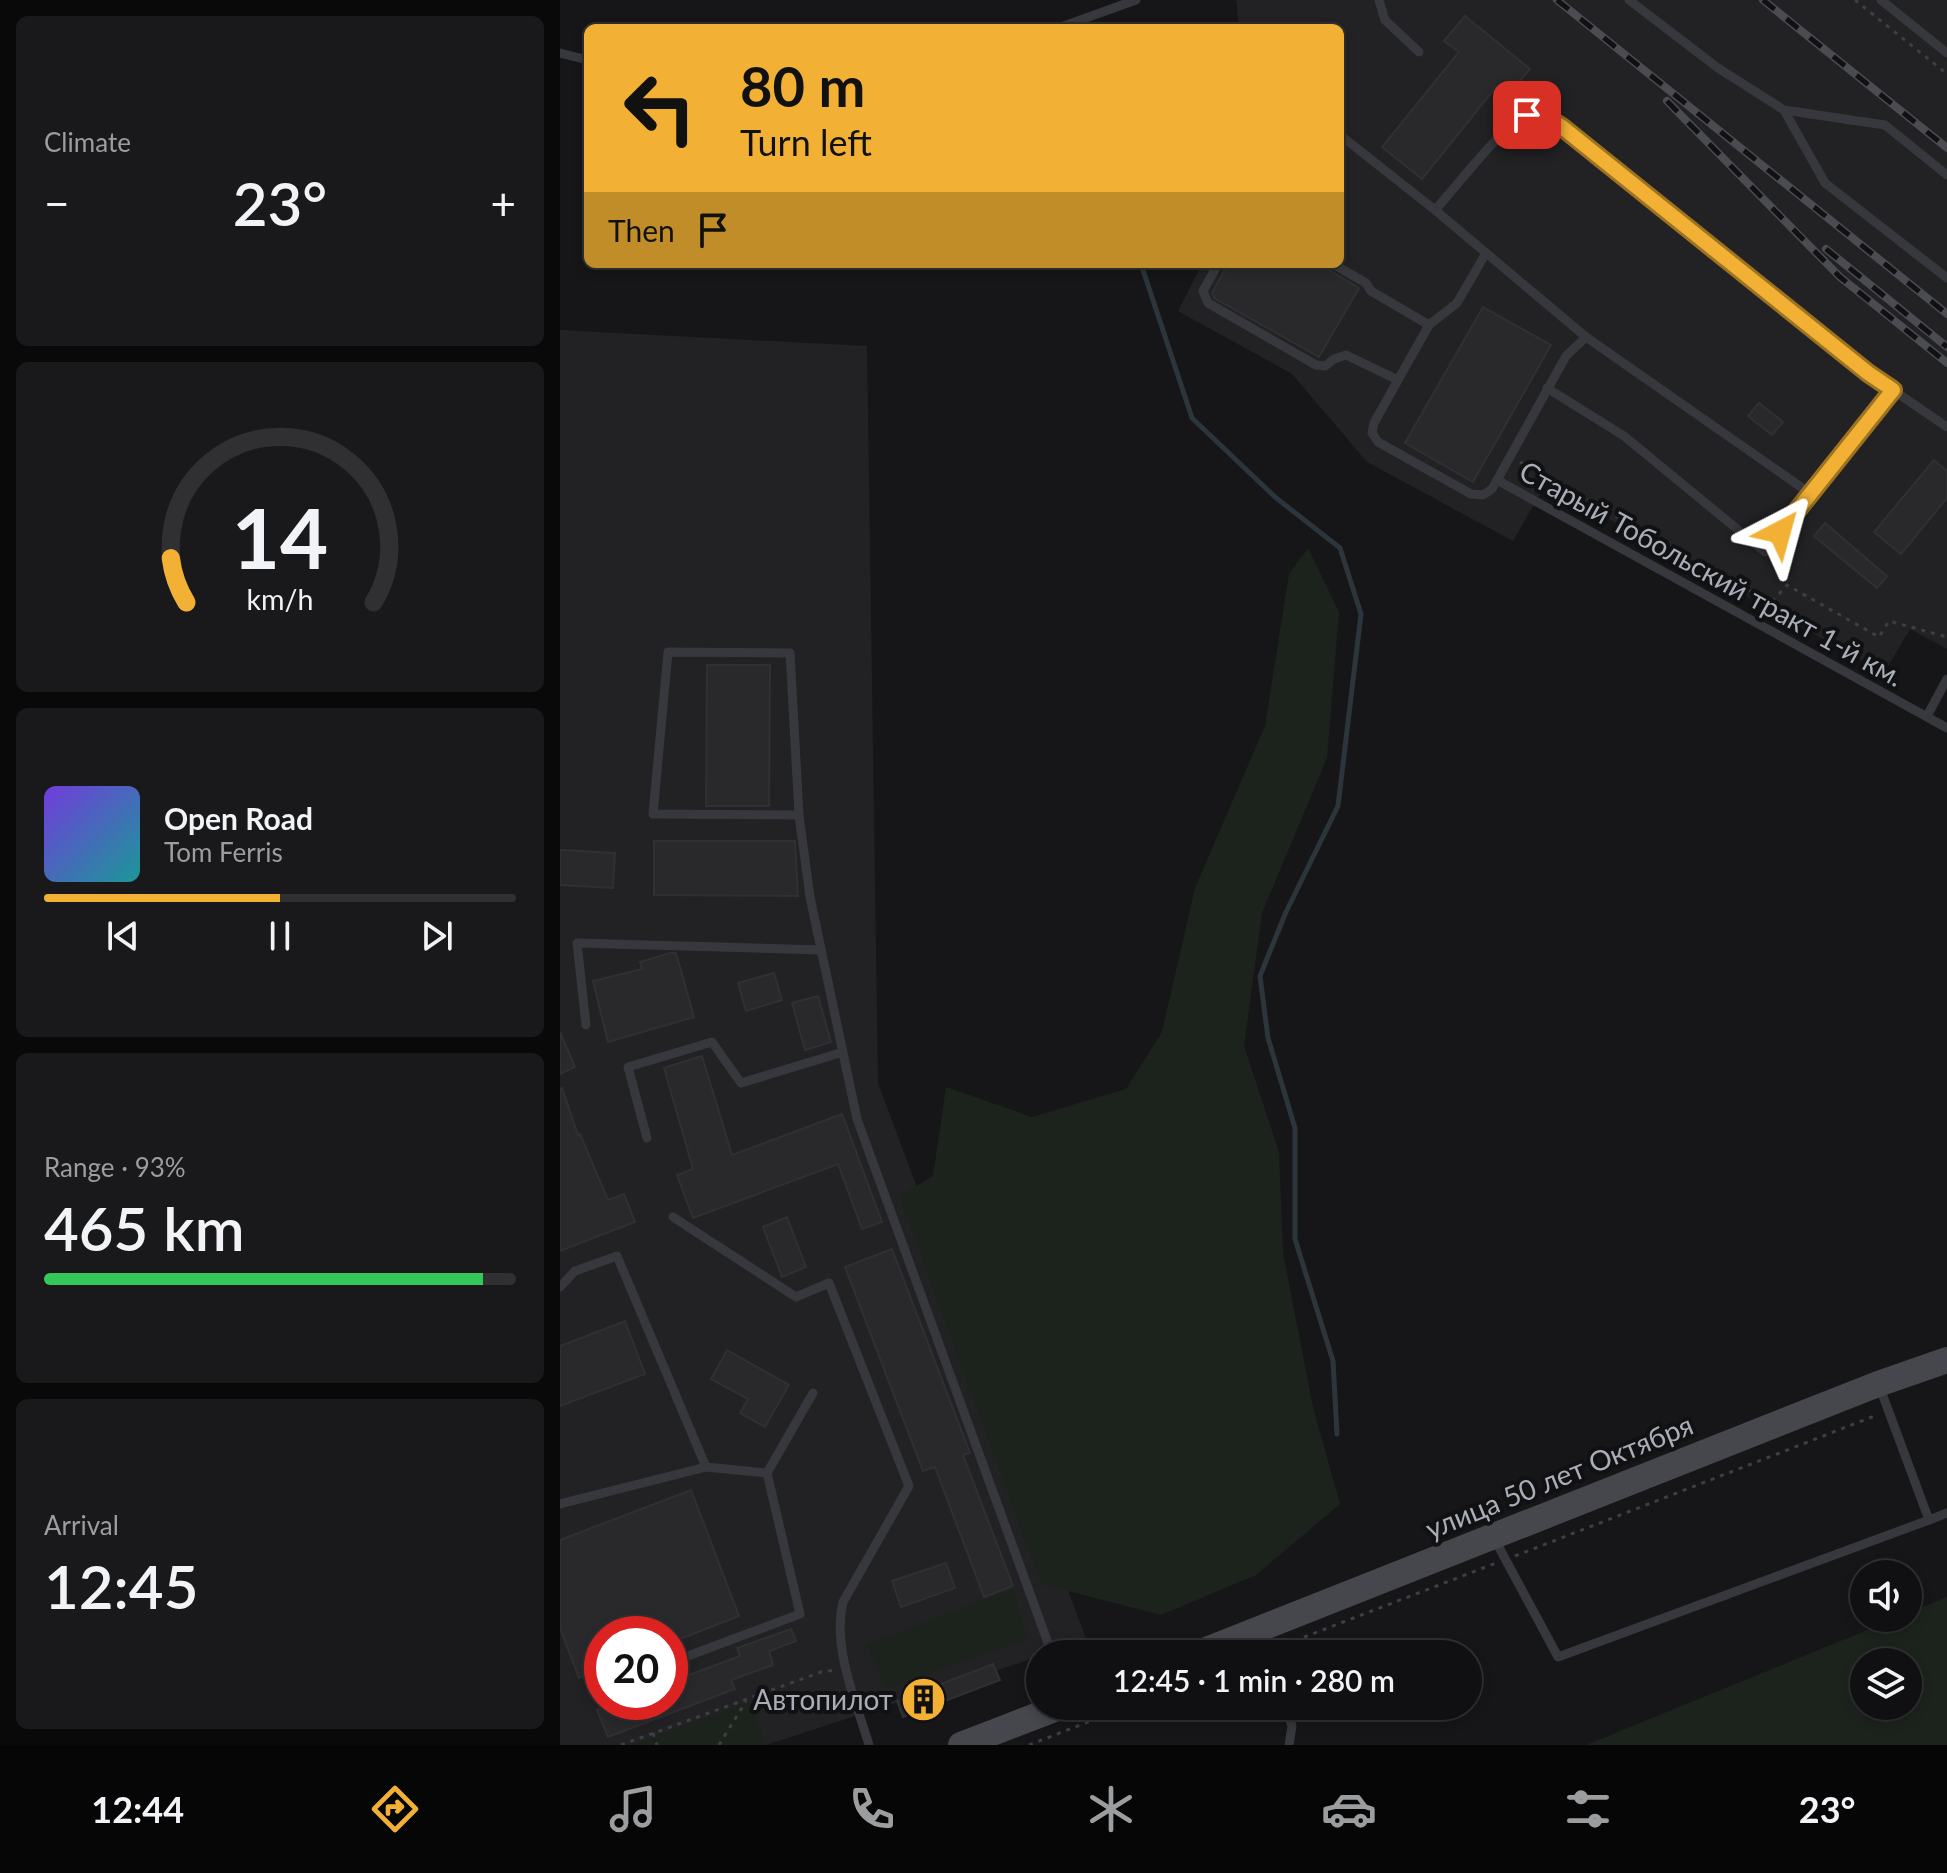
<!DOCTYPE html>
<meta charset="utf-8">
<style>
:root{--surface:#101012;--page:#19191b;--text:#f1f3f6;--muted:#9c9d9f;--line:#303032;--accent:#f2b134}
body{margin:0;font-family:Lato,sans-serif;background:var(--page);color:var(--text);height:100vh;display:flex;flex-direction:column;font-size:30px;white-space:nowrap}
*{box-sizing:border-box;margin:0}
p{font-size:26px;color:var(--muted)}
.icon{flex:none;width:44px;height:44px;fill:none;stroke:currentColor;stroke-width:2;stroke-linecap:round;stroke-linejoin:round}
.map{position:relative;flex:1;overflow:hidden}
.sheet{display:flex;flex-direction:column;gap:16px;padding:16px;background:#09090a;width:560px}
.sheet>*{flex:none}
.top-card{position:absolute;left:24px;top:24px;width:760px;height:244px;border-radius:12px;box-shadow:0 4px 12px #0003,0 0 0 2px var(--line);background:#f2b134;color:#111;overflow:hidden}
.tools{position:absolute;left:1290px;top:1560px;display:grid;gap:16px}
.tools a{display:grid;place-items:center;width:72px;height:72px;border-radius:50%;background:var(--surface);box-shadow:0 4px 12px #0003,0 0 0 2px var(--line);font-size:40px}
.speed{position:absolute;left:24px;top:1616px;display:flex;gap:16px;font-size:40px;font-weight:700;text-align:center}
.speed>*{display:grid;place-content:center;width:104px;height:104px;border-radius:50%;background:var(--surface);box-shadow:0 4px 12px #0003,0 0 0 2px var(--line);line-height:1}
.speed .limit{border:12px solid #d22;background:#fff;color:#111}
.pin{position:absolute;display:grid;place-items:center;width:68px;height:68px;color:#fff;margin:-34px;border-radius:16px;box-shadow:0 4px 12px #0006}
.me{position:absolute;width:88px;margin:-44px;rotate:39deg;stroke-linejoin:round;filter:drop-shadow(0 0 6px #0008)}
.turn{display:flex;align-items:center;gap:28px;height:168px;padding:0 24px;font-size:36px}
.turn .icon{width:104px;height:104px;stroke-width:2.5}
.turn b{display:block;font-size:56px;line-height:68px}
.then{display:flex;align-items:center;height:76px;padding:0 24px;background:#0003;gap:16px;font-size:30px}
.big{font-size:60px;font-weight:600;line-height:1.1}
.sheet .widget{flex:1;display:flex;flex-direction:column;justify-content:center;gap:12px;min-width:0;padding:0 28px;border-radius:12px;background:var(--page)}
.sheet .dial{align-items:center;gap:0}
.dial svg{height:208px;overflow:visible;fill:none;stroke:var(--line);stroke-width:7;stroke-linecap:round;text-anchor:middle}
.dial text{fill:var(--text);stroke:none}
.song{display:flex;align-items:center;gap:24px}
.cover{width:96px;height:96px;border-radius:12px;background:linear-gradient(135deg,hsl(260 70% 55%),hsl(180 70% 35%))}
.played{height:8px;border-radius:4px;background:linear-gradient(90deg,var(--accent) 50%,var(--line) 50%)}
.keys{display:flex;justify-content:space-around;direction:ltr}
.heat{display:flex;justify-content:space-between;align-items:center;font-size:44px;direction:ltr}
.charge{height:12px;border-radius:6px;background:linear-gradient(90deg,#34c759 93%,var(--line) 0)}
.trip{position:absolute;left:466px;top:1640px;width:456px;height:80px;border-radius:40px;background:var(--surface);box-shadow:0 4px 12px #0003,0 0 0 2px var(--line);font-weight:600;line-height:80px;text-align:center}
.menu{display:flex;height:128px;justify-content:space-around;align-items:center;background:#060607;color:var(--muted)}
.menu .icon{width:56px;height:56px}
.menu .current{color:var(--accent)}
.menu b{font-size:36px;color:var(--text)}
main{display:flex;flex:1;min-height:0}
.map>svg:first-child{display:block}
.built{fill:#222225;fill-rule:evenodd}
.green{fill:#1c231d;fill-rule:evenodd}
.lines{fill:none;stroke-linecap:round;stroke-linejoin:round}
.stream{stroke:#2c353c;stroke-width:5}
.building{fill:#29292c;stroke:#303034;stroke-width:2}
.path{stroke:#3d3f44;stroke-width:3;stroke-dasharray:4 6;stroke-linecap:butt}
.service{stroke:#37383d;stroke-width:9}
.secondary{stroke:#45474d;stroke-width:26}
.rail-casing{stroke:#4a4c52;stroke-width:8}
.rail{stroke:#111113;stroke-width:5;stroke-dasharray:15;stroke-linecap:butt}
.route-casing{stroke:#9d7322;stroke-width:20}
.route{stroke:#f2b134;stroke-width:14}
.labels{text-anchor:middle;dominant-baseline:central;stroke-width:8;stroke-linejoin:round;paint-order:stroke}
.street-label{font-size:28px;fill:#a8adb8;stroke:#111113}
.poi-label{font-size:28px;fill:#a8adb8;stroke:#111113;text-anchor:end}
</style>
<main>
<section class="sheet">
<div class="widget"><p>Climate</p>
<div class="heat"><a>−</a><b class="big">23°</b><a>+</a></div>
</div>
<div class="widget dial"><svg viewBox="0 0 100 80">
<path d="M14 69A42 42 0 1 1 86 69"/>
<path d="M14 69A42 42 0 0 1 8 52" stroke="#f2b134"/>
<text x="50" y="56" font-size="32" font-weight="700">14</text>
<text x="50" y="72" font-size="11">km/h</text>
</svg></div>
<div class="widget">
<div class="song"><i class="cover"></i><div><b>Open Road</b><p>Tom Ferris</p></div></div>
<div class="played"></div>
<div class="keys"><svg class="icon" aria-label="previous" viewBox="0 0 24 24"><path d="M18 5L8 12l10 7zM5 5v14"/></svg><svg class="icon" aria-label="pause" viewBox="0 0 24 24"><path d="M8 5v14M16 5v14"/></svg><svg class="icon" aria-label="next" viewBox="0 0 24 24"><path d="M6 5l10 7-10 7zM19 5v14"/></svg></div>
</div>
<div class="widget"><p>Range · 93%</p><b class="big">465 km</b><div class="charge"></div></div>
<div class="widget"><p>Arrival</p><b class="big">12:45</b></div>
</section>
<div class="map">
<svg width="1387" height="1745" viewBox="0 0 1387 1745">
<rect width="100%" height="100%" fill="#161618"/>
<g class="built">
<polygon points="676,0 1387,0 1387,649 1350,629 1324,673 986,484 953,541 807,462 732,374 618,311 642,264 780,264 780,28 679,28"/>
<path d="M0,330l307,16 11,737 209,558 -321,104h-206zM42,1634h68v68h-68z"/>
</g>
<g class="green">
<polygon points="748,548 779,612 767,758 702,913 684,1046 719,1152 723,1253 753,1407 780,1504 696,1575 601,1615 481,1584 339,1196 373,1176 386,1087 472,1117 566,1089 602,1032 635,888 705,726 729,574"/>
<polygon points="453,1589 468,1639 326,1689 307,1644"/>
<path d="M1387,1597v148h-361l311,-127h11v-5zM1304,1662h44v44h-44z"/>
<polygon points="190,1701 206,1745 71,1745"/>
</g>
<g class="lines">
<polyline class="stream" points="581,264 632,418 715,497 780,548 801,614 778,806 726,912 700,976 708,1038 735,1128 735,1239 773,1361 777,1434"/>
</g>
<g class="building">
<polygon points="905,16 970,69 947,96 936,87 862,179 822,147 899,52 884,41"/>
<polygon points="668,264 766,264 769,270 799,288 759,357 654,298 652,293"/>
<polygon points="923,307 991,345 913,482 845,443"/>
<polygon points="1199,403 1223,422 1212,435 1188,416"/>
<polygon points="1374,460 1387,471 1387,498 1341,554 1314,532"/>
<polygon points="1265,523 1327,576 1317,588 1254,536"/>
<polygon points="147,665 210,665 209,806 146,806"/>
<polygon points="94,841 235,841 238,896 94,895"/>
<polygon points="0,850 55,853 53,888 0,885"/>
<polygon points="110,953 116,953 134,1017 48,1042 33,981 82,969 80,962"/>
<polygon points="214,973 222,1000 186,1011 178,983"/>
<polygon points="258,996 271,1042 245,1050 232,1003"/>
<polygon points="0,1032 15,1067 0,1074"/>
<polygon points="142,1056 172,1155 282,1114 322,1222 302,1229 278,1164 133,1218 117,1175 133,1169 104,1068"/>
<polygon points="2,1088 18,1135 20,1134 48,1200 64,1194 75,1222 0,1251 0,1089"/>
<polygon points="227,1217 246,1267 222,1277 203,1227"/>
<polygon points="332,1249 410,1453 403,1455 453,1586 424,1597 375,1467 363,1471 285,1267"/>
<polygon points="65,1321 85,1374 0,1406 0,1346"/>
<polygon points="167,1350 229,1385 205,1427 180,1413 188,1399 151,1379"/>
<polygon points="131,1490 179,1616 110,1643 110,1634 42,1634 42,1669 19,1678 0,1628 0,1540"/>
<polygon points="386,1563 395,1588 341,1607 332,1581"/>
<polygon points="231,1629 236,1641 209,1651 213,1665 171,1680 175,1689 48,1737 37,1710 58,1702 110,1702 110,1682 180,1656 177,1648"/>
<polygon points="433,1664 440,1680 343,1717 337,1701"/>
</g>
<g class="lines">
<g class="path">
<polyline points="1295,0 1387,74"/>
<polyline points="960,462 1211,603 1227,585 1319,637 1329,621 1387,637"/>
<polyline points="955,1556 1317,1415"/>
<polyline points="716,1648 936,1563"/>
<polyline points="93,1733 97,1745"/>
<polyline points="61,1745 261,1672 276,1670"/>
<polyline points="159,1745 186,1701"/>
<polyline points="469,1745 569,1706"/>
</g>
<g class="service">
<polyline points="819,0 825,20 859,52"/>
<polyline points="1069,0 1158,68 1224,110 1325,125 1387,175"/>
<polyline points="1321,0 1387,53"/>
<polyline points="498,28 576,0"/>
<polyline points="0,53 28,60"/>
<polyline points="1224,110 1265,183 1387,278"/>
<polyline points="780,135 875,210 1026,337 1251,494 1333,390"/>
<path d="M875,210c17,-18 72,-90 92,-95 13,-3 25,6 35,12l306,246 79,54"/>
<polyline points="658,264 643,291 648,303 756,365 765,366 774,359 786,355 838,380 814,423 812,433 818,442 911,494 923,495 932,489 1006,356 1026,337"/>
<polyline points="773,264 806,283 811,291 869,325 838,380"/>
<polyline points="869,325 897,303 926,253"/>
<polyline points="987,388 1064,436 1205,552 1251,494"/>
<polyline points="937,480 1387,728"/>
<polyline points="1367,716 1387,679"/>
<polyline points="239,815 93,814 108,652 230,653 239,815 250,897 297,1119 492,1654"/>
<polyline points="26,1025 17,943 261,950"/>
<polyline points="87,1138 68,1067 152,1042 181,1083 283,1052"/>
<path d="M113,1217l123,80 33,-14 80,203 -66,116c-11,46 13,99 26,143"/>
<polyline points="0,1287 15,1271 57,1256 146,1467 207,1473 240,1614 117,1660"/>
<polyline points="207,1473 253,1393"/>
<polyline points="0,1504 146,1467"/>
<polyline points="1369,1520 1387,1513"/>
<polyline points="935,1540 998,1657 1369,1520 1320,1388"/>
<polyline points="699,1631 707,1654"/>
<polyline points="725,1706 732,1726 729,1745"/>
</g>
<g class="secondary">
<polyline points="636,1654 1318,1384 1387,1360"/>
<polyline points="401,1745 502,1706"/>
</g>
<defs>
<g id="rail">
<polyline points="997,0 1387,314"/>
<polyline points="1203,0 1387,148"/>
<polyline points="1107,101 1280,277 1387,363"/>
<polyline points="1266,249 1387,347"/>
</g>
</defs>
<use href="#rail" class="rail-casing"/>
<use href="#rail" class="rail"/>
</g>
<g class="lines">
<defs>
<polyline id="route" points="967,115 986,117 1002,127 1308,373 1333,390 1220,532"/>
</defs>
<use href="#route" class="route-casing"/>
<use href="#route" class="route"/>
</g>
<defs>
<symbol id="building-disc" viewBox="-11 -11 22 22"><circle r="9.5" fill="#f2b134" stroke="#111113"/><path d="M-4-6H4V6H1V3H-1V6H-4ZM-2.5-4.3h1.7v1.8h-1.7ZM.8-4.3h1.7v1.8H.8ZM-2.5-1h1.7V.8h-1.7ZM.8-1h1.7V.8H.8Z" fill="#111"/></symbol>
</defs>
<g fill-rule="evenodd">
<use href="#building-disc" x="338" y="1674" width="51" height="51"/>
</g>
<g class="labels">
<g class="street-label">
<text transform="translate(1152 573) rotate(29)">Старый Тобольский тракт 1-й км.</text>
<text transform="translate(999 1476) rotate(-22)">улица 50 лет Октября</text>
</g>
<g class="poi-label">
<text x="333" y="1699">Автопилот</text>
</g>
</g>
</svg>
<div class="tools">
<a><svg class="icon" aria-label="sound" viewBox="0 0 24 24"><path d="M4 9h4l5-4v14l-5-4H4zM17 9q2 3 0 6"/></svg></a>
<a><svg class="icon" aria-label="layers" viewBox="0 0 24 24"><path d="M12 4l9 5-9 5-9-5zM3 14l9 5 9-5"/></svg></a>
</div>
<div class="speed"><div class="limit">20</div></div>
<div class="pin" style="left:967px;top:115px;background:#d93025"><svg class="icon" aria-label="arrive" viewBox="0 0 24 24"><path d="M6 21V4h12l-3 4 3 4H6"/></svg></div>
<svg class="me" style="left:1220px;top:532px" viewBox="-20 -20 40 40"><path d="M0-17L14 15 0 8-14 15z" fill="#f2b134" stroke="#fff" stroke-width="4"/></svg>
<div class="trip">12:45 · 1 min · 280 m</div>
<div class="top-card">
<div class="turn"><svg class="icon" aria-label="left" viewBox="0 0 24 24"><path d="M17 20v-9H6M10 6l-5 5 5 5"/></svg><div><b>80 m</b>Turn left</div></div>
<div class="then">Then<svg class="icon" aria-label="arrive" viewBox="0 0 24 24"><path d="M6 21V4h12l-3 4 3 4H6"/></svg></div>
</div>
</div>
</main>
<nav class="menu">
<b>12:44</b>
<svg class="icon current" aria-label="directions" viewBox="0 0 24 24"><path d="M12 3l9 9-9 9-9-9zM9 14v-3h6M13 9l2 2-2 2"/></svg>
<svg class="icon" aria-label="music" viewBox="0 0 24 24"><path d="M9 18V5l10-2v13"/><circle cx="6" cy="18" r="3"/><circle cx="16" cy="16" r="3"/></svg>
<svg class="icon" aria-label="phone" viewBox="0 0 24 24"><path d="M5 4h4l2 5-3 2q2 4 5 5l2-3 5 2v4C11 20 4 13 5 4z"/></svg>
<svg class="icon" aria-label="climate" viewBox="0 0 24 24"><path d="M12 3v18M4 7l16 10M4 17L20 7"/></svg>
<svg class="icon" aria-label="car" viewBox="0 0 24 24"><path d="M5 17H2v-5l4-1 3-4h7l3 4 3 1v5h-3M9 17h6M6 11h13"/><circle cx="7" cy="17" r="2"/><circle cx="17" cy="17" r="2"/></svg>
<svg class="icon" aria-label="filters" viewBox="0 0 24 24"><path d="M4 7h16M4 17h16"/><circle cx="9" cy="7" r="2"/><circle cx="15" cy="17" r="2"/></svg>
<b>23°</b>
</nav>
